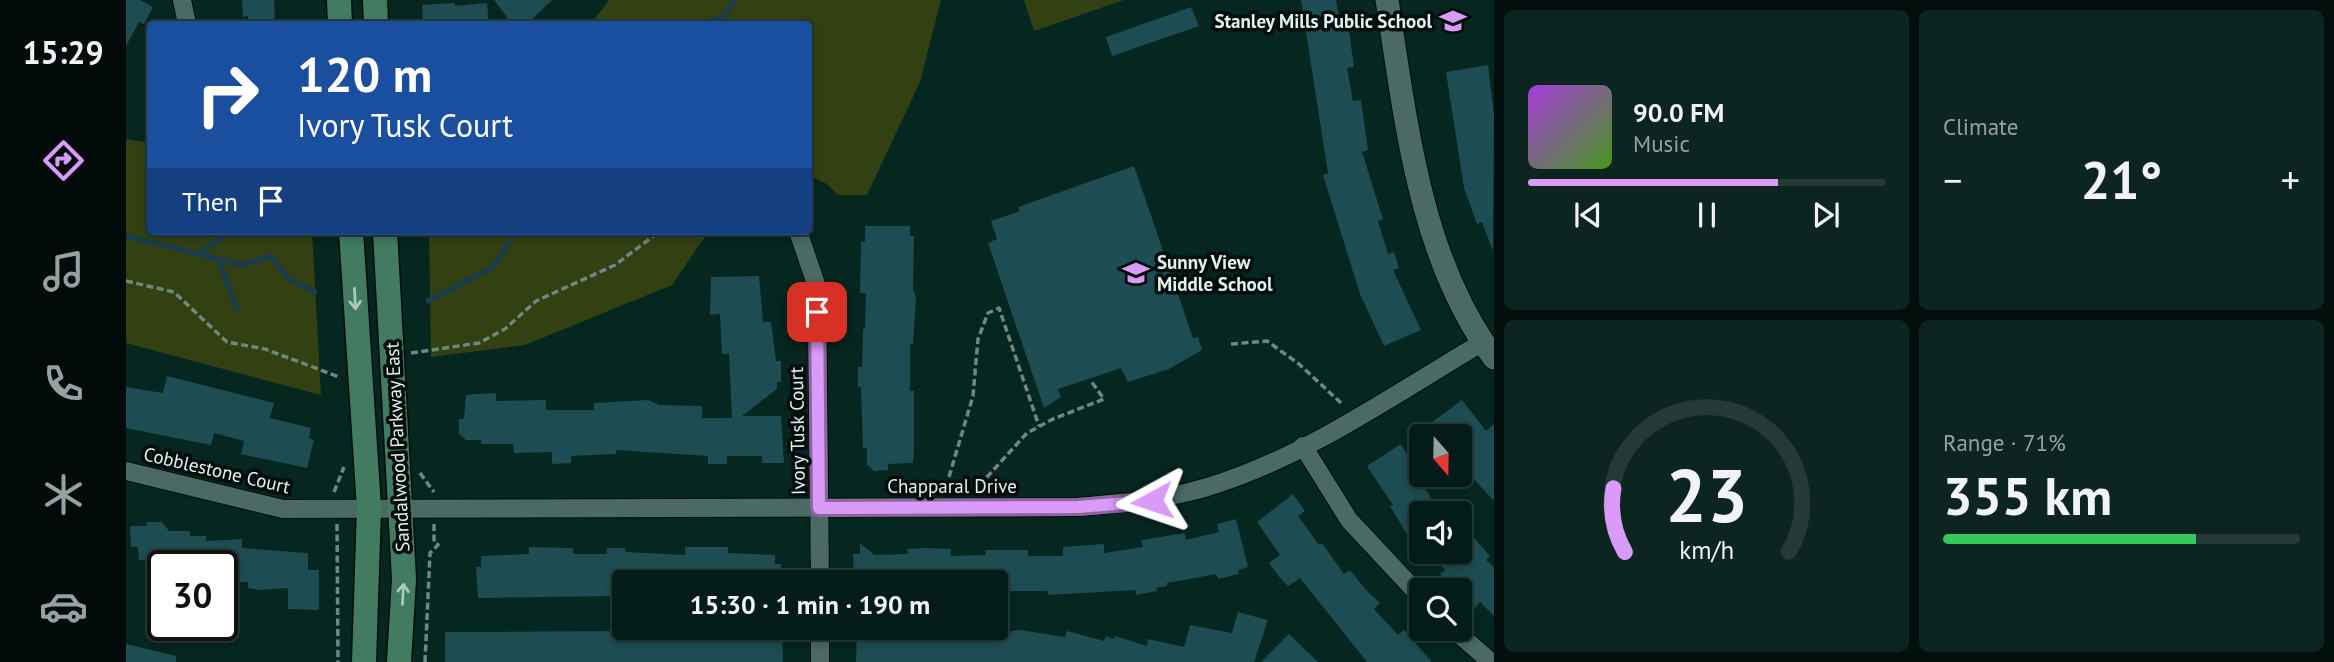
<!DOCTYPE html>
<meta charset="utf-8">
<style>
:root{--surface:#041c18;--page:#0d2521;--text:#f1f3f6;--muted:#97a1a2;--line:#253a37;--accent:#da9af7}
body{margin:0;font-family:"PT Sans",sans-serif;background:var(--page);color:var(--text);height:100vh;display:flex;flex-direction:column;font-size:26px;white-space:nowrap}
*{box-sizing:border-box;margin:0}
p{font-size:23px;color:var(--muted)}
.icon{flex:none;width:38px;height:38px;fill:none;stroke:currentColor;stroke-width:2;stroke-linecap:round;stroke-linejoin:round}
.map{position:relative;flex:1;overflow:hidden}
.panel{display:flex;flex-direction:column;gap:10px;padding:10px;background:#020f0d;width:840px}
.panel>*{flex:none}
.guide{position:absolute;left:21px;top:21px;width:665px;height:214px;border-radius:7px;box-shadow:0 4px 10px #0003,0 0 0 2px var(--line);background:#1a4fa0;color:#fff;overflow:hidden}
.needle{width:46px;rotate:160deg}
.tools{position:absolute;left:1283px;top:424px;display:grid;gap:14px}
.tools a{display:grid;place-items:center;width:63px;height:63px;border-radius:7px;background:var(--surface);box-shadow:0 4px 10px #0003,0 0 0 2px var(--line);font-size:35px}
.speed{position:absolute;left:21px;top:550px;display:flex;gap:14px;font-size:35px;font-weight:700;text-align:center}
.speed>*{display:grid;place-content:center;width:91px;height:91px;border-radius:50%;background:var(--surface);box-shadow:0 4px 10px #0003,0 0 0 2px var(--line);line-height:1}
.speed .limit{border:4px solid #111;border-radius:10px;background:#fff;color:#111}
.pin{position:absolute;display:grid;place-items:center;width:60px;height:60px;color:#fff;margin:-30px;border-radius:14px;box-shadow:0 4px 10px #0006}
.me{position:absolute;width:77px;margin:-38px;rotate:265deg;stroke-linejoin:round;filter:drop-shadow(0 0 5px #0008)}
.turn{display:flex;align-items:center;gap:24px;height:147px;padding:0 35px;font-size:32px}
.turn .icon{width:91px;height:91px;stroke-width:2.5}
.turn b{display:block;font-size:49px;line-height:60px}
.then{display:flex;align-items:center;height:66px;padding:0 35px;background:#0003;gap:14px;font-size:26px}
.big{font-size:52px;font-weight:700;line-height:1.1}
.panel .card{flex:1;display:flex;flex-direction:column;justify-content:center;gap:10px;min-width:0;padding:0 24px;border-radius:10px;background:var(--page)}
.panel .dial{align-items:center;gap:0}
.dial svg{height:182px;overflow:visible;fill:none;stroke:var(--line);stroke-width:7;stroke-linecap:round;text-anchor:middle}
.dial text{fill:var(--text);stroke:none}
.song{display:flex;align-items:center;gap:21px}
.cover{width:84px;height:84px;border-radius:10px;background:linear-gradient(135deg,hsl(280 70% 55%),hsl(100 70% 35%))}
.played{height:7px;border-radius:4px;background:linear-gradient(90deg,var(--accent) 70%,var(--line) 70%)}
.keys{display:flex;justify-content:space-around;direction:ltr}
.heat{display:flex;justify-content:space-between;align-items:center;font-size:38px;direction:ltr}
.charge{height:10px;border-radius:5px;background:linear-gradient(90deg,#34c759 71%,var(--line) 0)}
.panel .tiles{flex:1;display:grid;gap:10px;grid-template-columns:repeat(2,1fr)}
.trip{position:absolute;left:486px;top:570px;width:396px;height:70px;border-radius:7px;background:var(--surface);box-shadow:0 4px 10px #0003,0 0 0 2px var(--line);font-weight:700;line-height:70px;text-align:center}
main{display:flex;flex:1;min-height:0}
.tabs{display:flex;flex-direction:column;width:126px;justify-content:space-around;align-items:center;background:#020b0a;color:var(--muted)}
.tabs .icon{width:49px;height:49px}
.tabs .current{color:var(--accent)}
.tabs b{font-size:32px;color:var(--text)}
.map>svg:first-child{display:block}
.green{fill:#324012}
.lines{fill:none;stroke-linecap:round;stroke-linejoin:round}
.stream{stroke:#193c4e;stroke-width:5}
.building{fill:#1d4c52}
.minor-casing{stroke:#000e0a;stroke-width:20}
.tertiary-casing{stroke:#000e0a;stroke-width:25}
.secondary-casing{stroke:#000e0a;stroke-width:27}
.path{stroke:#6e8781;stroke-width:3.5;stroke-dasharray:7 3.5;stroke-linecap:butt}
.minor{stroke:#4a6a63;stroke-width:18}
.tertiary{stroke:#4a6a63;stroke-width:23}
.secondary{stroke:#427b61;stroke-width:24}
.oneway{stroke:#a9c9bd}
.route-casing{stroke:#8e64a1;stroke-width:18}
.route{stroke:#da9af7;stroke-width:12}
.labels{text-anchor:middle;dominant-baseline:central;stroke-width:7;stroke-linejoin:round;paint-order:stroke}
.poi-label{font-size:19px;font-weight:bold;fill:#e1f3ee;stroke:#020c0a;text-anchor:end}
.street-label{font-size:19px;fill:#e1f3ee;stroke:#020c0a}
</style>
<main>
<nav class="tabs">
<b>15:29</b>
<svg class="icon current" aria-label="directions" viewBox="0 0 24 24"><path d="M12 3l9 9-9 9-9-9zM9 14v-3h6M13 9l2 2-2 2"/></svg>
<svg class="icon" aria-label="music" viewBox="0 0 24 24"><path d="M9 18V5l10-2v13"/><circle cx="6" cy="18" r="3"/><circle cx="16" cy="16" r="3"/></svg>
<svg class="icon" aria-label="phone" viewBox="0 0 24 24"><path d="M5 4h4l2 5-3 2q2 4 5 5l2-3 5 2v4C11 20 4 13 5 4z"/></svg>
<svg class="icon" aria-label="climate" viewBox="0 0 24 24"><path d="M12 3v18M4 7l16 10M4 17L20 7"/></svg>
<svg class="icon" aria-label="car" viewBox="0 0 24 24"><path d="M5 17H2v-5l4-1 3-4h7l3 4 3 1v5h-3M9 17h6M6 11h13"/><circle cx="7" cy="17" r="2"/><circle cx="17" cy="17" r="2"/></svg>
</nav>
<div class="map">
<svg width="1368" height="662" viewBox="0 0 1368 662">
<rect width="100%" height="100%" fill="#062620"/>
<g class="green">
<polygon points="483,0 815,0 794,82 741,195 712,195 701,184 683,175 682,24 465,24"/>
<polygon points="898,0 998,0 908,31"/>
<polygon points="0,139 24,143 24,231 186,231 195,395 0,343"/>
<polygon points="303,231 583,231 546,285 399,345 305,357"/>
</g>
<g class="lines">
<g class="stream">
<polyline points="579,24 600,14 608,0"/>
<polyline points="0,236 116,265 145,256 164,279 189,292"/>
<polyline points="72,254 105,231"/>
<polyline points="93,260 111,310"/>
<polyline points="302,301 367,267 391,231"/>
</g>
</g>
<g class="building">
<polygon points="0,0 14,0 27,7 18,24 13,22 0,46"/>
<polygon points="116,0 148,0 149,24 123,24 122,16 117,17"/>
<polygon points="368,0 426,0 401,24 386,24"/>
<polygon points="1175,0 1210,0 1213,17 1221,16 1228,67 1221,68 1227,101 1235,100 1242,150 1236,152 1257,219 1252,221 1262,254 1268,252 1273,268 1267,270 1295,330 1258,346 1234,294 1197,175 1202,173"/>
<polygon points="329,3 329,6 361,3 363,24 297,24 296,5"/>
<polygon points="1065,7 1073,26 986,56 980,37"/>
<polygon points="1362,65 1368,114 1367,251 1356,222 1351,224 1338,188 1320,72"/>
<polygon points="1008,166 1067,338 1072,337 1076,350 1043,369 1002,382 995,368 932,389 935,397 918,408 862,243 871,239 865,221 894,211 892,207"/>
<polygon points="739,226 784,226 784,236 788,236 787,288 790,298 787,344 784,344 784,391 788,391 788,451 787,463 762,464 762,470 748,471 741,464 741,448 737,448 735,387 732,387 732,367 736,367 737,329 739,329 740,293 734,293 735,242 739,242"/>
<polygon points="633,276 637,322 645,322 650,361 655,361 655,382 651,382 651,389 616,416 655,416 658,463 636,463 636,456 601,456 601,464 582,464 582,456 490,450 490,454 445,456 445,463 426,464 426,452 388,453 387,444 355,444 355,440 340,440 333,434 333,419 338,419 340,395 350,394 370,393 370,401 420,400 420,410 468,410 468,403 522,400 534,405 576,406 576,418 606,418 603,354 596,354 594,314 584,315 585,277"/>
<polygon points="41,376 148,403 144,418 185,428 183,438 188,440 181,468 115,454 118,441 88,433 85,445 0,428 0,387 37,393"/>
<polygon points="1336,400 1360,431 1368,424 1368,501 1334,464 1334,436 1314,436 1305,423"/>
<polygon points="1275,444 1313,513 1295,513 1295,558 1264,506 1267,505 1241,466"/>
<polygon points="1167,494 1179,511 1172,516 1193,545 1196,543 1218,574 1224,570 1240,590 1254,603 1248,609 1272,635 1278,630 1306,662 1241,662 1174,578 1162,586 1154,578 1143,563 1154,555 1131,522"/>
<polygon points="1110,519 1122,567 1112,570 1113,574 1092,579 1090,574 1041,583 1041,586 1030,588 1031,591 1010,595 1010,590 922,595 921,591 870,591 870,583 728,583 727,554 734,554 734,543 748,555 782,554 781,549 801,548 825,549 825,556 860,555 859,550 902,550 902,556 937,556 937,547 978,544 978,553 1017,547 1015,540 1059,533 1060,540 1093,532 1091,524"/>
<polygon points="21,522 36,522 43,531 64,531 64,536 80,536 80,541 116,539 116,548 182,553 182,570 193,570 193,610 162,609 162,588 134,590 122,588 122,582 96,583 96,565 45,565 45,561 13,560 12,547 5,547 4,526 21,526"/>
<polygon points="1334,522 1364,556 1360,560 1368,567 1368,616 1354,602 1348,609 1334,594 1334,590 1328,589 1314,574 1319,570 1302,551 1334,551"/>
<polygon points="403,547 447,548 447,554 481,554 481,548 499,548 499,552 559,555 559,547 602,547 602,553 649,555 649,564 655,564 655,583 499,583 499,594 492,596 352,598 350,567 355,567 355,556 403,554"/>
<polygon points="1112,612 1142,620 1128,662 730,662 731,628 871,633 894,630 939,637 941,631 978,641 980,636 988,639 989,636 1021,646 1022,639 1058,647 1064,625 1106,633"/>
<polygon points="495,631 656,632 657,662 319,662 319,632"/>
<polygon points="1163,634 1192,662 1135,662"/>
<polygon points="0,644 50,656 50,662 0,662"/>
</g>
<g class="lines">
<defs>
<g id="minor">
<polyline points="56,0 61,24"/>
<polyline points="672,231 691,287 694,583"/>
<polyline points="1177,446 1223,520 1295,597"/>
<path d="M0,471l157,38 795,-2c48,-4 96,-8 142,-24 93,-31 178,-91 263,-141"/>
<polyline points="694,628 694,662"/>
<polyline points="1326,628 1365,662"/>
</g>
<path id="tertiary" d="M1261,0c19,120 32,257 107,358"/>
<g id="secondary">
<polyline points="213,0 214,24"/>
<polyline points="249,0 250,24"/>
<polyline points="225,231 243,508 238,662"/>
<polyline points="259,231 278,579 273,662"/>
</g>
</defs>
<use href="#minor" class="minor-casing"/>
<use href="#tertiary" class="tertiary-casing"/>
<use href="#secondary" class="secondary-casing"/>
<g class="path">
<polyline points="0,281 48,292 101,342 139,349 213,377"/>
<polyline points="1105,344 1141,341 1173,364 1215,403"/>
<polyline points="285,353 353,343 379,329 410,301 489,265 534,231"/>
<polyline points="294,473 308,492"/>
<polyline points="820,487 847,396 852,339 862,313 873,308 913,426"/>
<polyline points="857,487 860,478 901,433 927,419 978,399 965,381"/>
<polyline points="208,492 218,467"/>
<polyline points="211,524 212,662"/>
<polyline points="299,662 304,553 312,545 308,542 308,524"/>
</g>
<use href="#minor" class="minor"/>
<use href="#tertiary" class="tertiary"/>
<use href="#secondary" class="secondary"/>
</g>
<defs><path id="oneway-shaft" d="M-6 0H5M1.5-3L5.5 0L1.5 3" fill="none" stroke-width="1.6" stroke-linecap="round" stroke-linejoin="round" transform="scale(1.75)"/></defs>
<g class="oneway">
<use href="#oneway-shaft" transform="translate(229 299) rotate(87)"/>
<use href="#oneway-shaft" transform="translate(277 594) rotate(-87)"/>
</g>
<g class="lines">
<defs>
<polyline id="route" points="691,312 693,508 952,507 1026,501"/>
</defs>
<use href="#route" class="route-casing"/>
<use href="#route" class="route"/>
</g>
<defs>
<symbol id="school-bare" viewBox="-9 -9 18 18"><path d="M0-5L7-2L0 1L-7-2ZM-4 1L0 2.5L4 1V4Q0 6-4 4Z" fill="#da9af7" stroke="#020c0a" stroke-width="2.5" paint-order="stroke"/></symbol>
</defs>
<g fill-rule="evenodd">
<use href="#school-bare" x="1308" y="2" width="38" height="38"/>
<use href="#school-bare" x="991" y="254" width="38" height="38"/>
</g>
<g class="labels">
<g class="poi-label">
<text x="1306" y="21">Stanley Mills Public School</text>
<text x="1031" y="262" text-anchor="start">Sunny View<tspan x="1031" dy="22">Middle School</tspan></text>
</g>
<g class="street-label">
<text transform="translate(671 431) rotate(-91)">Ivory Tusk Court</text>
<text transform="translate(271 447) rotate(-93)">Sandalwood Parkway East</text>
<text transform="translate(91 470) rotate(13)">Cobblestone Court</text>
<text x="826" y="486">Chapparal Drive</text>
</g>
</g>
</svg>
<div class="tools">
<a><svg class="needle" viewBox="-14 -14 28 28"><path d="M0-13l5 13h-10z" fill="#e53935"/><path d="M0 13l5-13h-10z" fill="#97a1a2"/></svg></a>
<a><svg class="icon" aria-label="sound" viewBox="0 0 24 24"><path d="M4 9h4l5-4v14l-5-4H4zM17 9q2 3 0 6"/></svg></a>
<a><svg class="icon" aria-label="search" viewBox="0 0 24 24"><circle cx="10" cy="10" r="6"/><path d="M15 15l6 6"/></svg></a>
</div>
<div class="speed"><div class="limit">30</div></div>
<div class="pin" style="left:691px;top:312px;background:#d93025"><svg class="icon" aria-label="arrive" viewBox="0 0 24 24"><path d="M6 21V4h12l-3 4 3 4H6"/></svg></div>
<svg class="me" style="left:1026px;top:501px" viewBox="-20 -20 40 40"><path d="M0-17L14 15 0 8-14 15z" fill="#da9af7" stroke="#fff" stroke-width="4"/></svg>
<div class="trip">15:30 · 1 min · 190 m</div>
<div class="guide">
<div class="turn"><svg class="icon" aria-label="right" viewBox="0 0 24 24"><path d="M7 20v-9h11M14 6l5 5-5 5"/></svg><div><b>120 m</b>Ivory Tusk Court</div></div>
<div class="then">Then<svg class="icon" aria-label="arrive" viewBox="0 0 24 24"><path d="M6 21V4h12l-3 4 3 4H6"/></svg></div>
</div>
</div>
<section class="panel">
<div class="tiles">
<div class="card">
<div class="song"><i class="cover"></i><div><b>90.0 FM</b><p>Music</p></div></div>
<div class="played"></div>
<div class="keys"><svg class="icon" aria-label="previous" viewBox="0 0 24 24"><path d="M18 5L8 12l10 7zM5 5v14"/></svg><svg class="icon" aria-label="pause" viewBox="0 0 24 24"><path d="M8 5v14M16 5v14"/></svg><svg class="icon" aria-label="next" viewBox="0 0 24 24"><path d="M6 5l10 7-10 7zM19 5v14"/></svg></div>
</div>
<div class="card"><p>Climate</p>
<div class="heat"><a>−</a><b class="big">21°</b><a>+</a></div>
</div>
<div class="card dial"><svg viewBox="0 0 100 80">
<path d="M14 69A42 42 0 1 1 86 69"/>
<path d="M14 69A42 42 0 0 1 9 41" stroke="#da9af7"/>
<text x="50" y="56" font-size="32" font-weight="700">23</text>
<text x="50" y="72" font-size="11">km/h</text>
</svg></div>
<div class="card"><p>Range · 71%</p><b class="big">355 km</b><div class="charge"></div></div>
</div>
</section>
</main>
